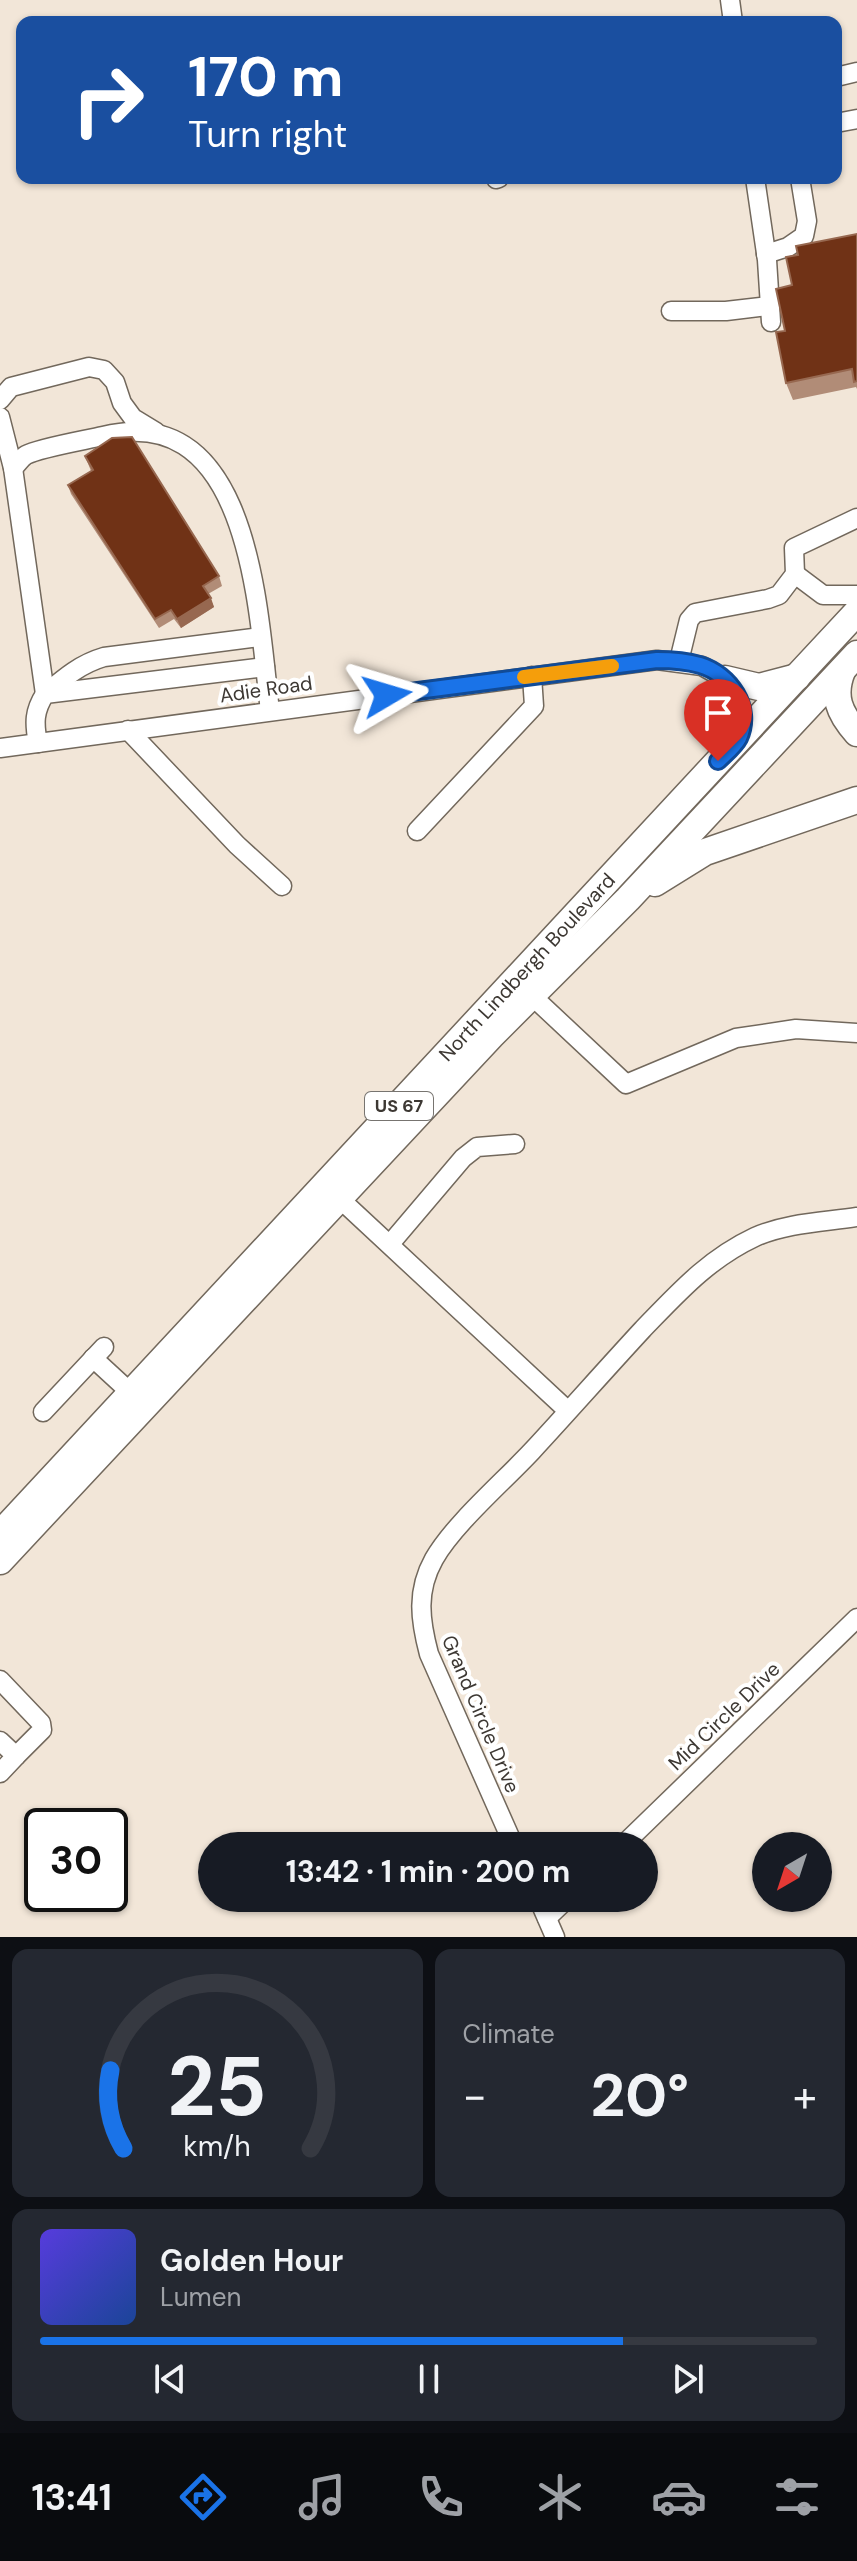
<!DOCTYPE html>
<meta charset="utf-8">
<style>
:root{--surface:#171b24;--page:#242831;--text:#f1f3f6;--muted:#9ea1a6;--line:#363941;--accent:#1a73e8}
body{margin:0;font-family:"DM Sans",sans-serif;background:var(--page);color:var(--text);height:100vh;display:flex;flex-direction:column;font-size:30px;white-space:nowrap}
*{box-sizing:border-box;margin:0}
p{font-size:26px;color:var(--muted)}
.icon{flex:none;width:44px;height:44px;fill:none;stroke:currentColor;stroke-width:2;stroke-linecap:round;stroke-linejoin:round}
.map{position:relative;height:1937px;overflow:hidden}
.side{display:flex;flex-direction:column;gap:12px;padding:12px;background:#0d0f14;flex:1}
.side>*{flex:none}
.top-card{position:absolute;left:16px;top:16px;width:826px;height:168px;border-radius:16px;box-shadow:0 2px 6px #0004;background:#1a4fa0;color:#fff;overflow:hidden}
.needle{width:52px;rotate:219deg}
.tools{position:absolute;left:752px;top:1832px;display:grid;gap:16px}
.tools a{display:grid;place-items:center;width:80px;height:80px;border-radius:50%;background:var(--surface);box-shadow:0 2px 6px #0004;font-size:40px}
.speed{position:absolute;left:24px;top:1808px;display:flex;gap:16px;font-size:40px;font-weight:700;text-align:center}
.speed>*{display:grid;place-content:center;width:104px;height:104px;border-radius:50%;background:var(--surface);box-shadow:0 2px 6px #0004;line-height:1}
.speed .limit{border:4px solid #111;border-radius:12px;background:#fff;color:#111}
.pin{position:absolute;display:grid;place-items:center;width:68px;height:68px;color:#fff;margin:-82px -34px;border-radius:50% 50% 50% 0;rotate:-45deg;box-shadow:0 0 8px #0007}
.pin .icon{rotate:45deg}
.me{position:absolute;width:88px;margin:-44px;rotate:83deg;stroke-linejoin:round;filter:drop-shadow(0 0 6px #0008)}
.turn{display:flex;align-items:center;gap:28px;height:168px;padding:0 40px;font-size:36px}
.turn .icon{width:104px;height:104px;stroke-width:2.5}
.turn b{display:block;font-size:56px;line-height:68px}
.big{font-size:60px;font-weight:700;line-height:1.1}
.side .card{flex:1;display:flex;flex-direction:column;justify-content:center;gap:12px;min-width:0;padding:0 28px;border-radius:16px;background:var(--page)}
.side .dial{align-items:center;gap:0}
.dial svg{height:208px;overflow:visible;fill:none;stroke:var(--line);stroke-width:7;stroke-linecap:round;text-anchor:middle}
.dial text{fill:var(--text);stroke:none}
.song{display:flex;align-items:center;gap:24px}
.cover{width:96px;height:96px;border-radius:12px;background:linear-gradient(135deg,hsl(250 70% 55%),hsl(220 70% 35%))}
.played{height:8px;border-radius:4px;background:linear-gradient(90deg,var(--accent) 75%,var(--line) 75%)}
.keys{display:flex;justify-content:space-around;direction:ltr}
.heat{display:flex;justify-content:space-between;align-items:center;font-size:44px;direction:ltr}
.side .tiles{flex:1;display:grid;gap:12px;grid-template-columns:1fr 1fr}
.card:last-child{grid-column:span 2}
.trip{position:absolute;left:198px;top:1832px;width:460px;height:80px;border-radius:40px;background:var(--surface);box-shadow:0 2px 6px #0004;font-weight:700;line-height:80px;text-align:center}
.tab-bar{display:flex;height:128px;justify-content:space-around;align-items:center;background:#090b0e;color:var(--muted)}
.tab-bar .icon{width:56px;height:56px}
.tab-bar .active{color:var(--accent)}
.tab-bar b{font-size:36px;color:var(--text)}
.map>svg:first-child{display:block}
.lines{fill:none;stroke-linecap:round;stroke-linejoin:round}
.minor-casing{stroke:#72685c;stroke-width:21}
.highway-casing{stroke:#72685c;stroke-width:29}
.minor{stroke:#fff;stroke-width:18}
.highway{stroke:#fff;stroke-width:26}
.wall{fill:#b18c77}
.shaded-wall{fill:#976850}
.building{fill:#703216;stroke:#976850;stroke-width:2}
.route-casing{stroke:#114b97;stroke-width:20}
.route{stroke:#1a73e8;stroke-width:14}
.slow{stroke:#f59e0b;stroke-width:14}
.labels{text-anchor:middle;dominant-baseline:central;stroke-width:8;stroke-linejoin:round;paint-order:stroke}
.shield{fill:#fff;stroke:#777470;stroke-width:2}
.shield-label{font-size:18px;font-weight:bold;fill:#3d3833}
.street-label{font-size:20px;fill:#3d3833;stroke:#fff}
</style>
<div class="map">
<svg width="857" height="1937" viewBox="0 0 857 1937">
<rect width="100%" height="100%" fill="#f2e6d8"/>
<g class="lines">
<defs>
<g id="minor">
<polyline points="730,0 733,22"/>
<polyline points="836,77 857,72"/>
<polyline points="836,123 857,119"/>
<polyline points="755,178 767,260 771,322"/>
<polyline points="496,179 499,178"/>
<polyline points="766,254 788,247 804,236 807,221 800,178"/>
<polyline points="671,311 726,311 768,306"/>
<polyline points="0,400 11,387 89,367 104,370 115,382 122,403 133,418 156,432"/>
<polyline points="0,417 13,468 45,694"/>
<path d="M13,468c4,-3 8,-10 13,-13 13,-7 60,-15 77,-19 149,-37 155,178 167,275"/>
<polyline points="795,574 823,595 857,595"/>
<polyline points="679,661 689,620 695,613 768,599 779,595 795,574 794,548 857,518"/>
<path d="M45,694c19,-16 35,-30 59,-37l156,-20"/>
<polyline points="128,730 237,845 282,886"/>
<path d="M38,743c-4,-20 -4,-32 7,-49l220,-27"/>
<polyline points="0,748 657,660 702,666 725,679"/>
<polyline points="417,831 534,706 532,676"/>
<polyline points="531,995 626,1084 736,1038 796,1029 857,1033"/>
<polyline points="339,1198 567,1410"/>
<polyline points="390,1244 463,1158 477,1147 515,1144"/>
<polyline points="93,1358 131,1393"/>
<polyline points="43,1412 104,1347"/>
<polyline points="0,1680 41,1723 42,1730 16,1756"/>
<polyline points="0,1741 16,1756 0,1773"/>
<path d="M514,1846l-85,-192c-9,-34 -13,-63 5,-95 20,-35 69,-77 98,-108 37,-40 74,-82 111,-122 35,-36 65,-70 112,-92 31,-14 69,-15 102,-20"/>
<polyline points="622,1846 857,1618"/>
<polyline points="538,1898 555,1937"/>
<polyline points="547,1918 568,1898"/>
</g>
<g id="highway">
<path d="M842,671c-10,25 -3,42 15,62"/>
<polyline points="725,679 759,687 797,677"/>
<polyline points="655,883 705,852 857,800"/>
<path id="s1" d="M0,1534l857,-922"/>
<polyline points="0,1561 491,1036 628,899 857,654"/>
</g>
</defs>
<use href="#minor" class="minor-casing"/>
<use href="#highway" class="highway-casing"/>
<use href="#minor" class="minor"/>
<use href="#highway" class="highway"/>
</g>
<g class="wall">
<polygon points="857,234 857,389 856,387 793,400 786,383 785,331 798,255"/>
<polygon points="85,456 219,576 222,586 208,594 214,607 181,628 174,619 159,628 71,494 68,485 91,471"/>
</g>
<polygon class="shaded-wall" points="211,598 214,607 181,628 177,619"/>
<g class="building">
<polygon points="857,234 857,381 854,382 852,369 786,383 776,332 785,331 776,289 792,285 786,257 798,255 796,246"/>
<polygon points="132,437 219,576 203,586 211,598 177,619 171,610 155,619 68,485 93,470 85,456 112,438"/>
</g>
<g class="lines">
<defs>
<path id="route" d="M387,695l270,-35c14,0 29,1 43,5 30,9 53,43 39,73 -4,8 -14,16 -21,23"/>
</defs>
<use href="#route" class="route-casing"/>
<use href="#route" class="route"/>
<polyline class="slow" points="524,677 612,666"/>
</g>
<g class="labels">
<rect class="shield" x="365" y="1092" width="68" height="28" rx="6"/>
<g class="shield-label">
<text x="399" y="1106">US 67</text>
</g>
<g class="street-label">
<text transform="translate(266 689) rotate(-8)">Adie Road</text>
<text stroke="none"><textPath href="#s1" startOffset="774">North Lindbergh Boulevard</textPath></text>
<text transform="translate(481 1714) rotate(67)">Grand Circle Drive</text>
<text transform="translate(724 1716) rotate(-44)">Mid Circle Drive</text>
</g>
</g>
</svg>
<div class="tools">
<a><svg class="needle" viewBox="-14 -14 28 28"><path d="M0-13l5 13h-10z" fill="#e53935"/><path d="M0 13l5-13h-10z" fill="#9ea1a6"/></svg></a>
</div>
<div class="speed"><div class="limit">30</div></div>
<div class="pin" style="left:718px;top:761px;background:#d93025"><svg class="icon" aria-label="arrive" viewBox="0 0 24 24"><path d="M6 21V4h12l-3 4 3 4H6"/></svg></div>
<svg class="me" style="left:387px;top:695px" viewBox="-20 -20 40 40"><path d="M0-17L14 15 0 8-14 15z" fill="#1a73e8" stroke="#fff" stroke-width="4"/></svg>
<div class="trip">13:42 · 1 min · 200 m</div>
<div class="top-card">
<div class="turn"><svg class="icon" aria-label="right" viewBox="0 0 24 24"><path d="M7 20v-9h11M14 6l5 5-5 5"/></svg><div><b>170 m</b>Turn right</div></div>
</div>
</div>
<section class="side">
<div class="tiles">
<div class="card dial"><svg viewBox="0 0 100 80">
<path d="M14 69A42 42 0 1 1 86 69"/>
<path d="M14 69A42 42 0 0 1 9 39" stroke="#1a73e8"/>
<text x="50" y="56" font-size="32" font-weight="700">25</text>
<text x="50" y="72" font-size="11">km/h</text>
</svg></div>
<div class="card"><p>Climate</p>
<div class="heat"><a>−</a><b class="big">20°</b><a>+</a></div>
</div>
<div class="card">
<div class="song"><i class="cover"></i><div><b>Golden Hour</b><p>Lumen</p></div></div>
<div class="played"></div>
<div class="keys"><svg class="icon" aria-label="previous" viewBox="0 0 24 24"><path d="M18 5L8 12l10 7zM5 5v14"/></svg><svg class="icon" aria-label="pause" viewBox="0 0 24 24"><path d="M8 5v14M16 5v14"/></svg><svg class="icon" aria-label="next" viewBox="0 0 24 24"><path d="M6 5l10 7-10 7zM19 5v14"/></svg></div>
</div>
</div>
</section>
<nav class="tab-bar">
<b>13:41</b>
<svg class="icon active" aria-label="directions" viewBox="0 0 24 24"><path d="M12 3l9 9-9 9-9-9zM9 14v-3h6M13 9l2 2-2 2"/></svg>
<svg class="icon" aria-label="music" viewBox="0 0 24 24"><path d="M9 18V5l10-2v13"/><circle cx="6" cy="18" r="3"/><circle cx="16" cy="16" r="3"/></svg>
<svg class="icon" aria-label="phone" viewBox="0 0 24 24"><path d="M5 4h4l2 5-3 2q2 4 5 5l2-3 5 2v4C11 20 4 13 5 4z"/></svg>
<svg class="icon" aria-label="climate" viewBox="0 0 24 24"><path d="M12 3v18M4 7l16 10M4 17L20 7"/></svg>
<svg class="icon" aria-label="car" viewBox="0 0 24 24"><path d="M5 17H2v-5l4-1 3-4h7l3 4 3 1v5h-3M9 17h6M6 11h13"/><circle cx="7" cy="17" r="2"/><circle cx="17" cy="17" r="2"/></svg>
<svg class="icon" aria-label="filters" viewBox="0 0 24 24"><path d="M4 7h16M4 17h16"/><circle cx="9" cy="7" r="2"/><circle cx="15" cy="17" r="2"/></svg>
</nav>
